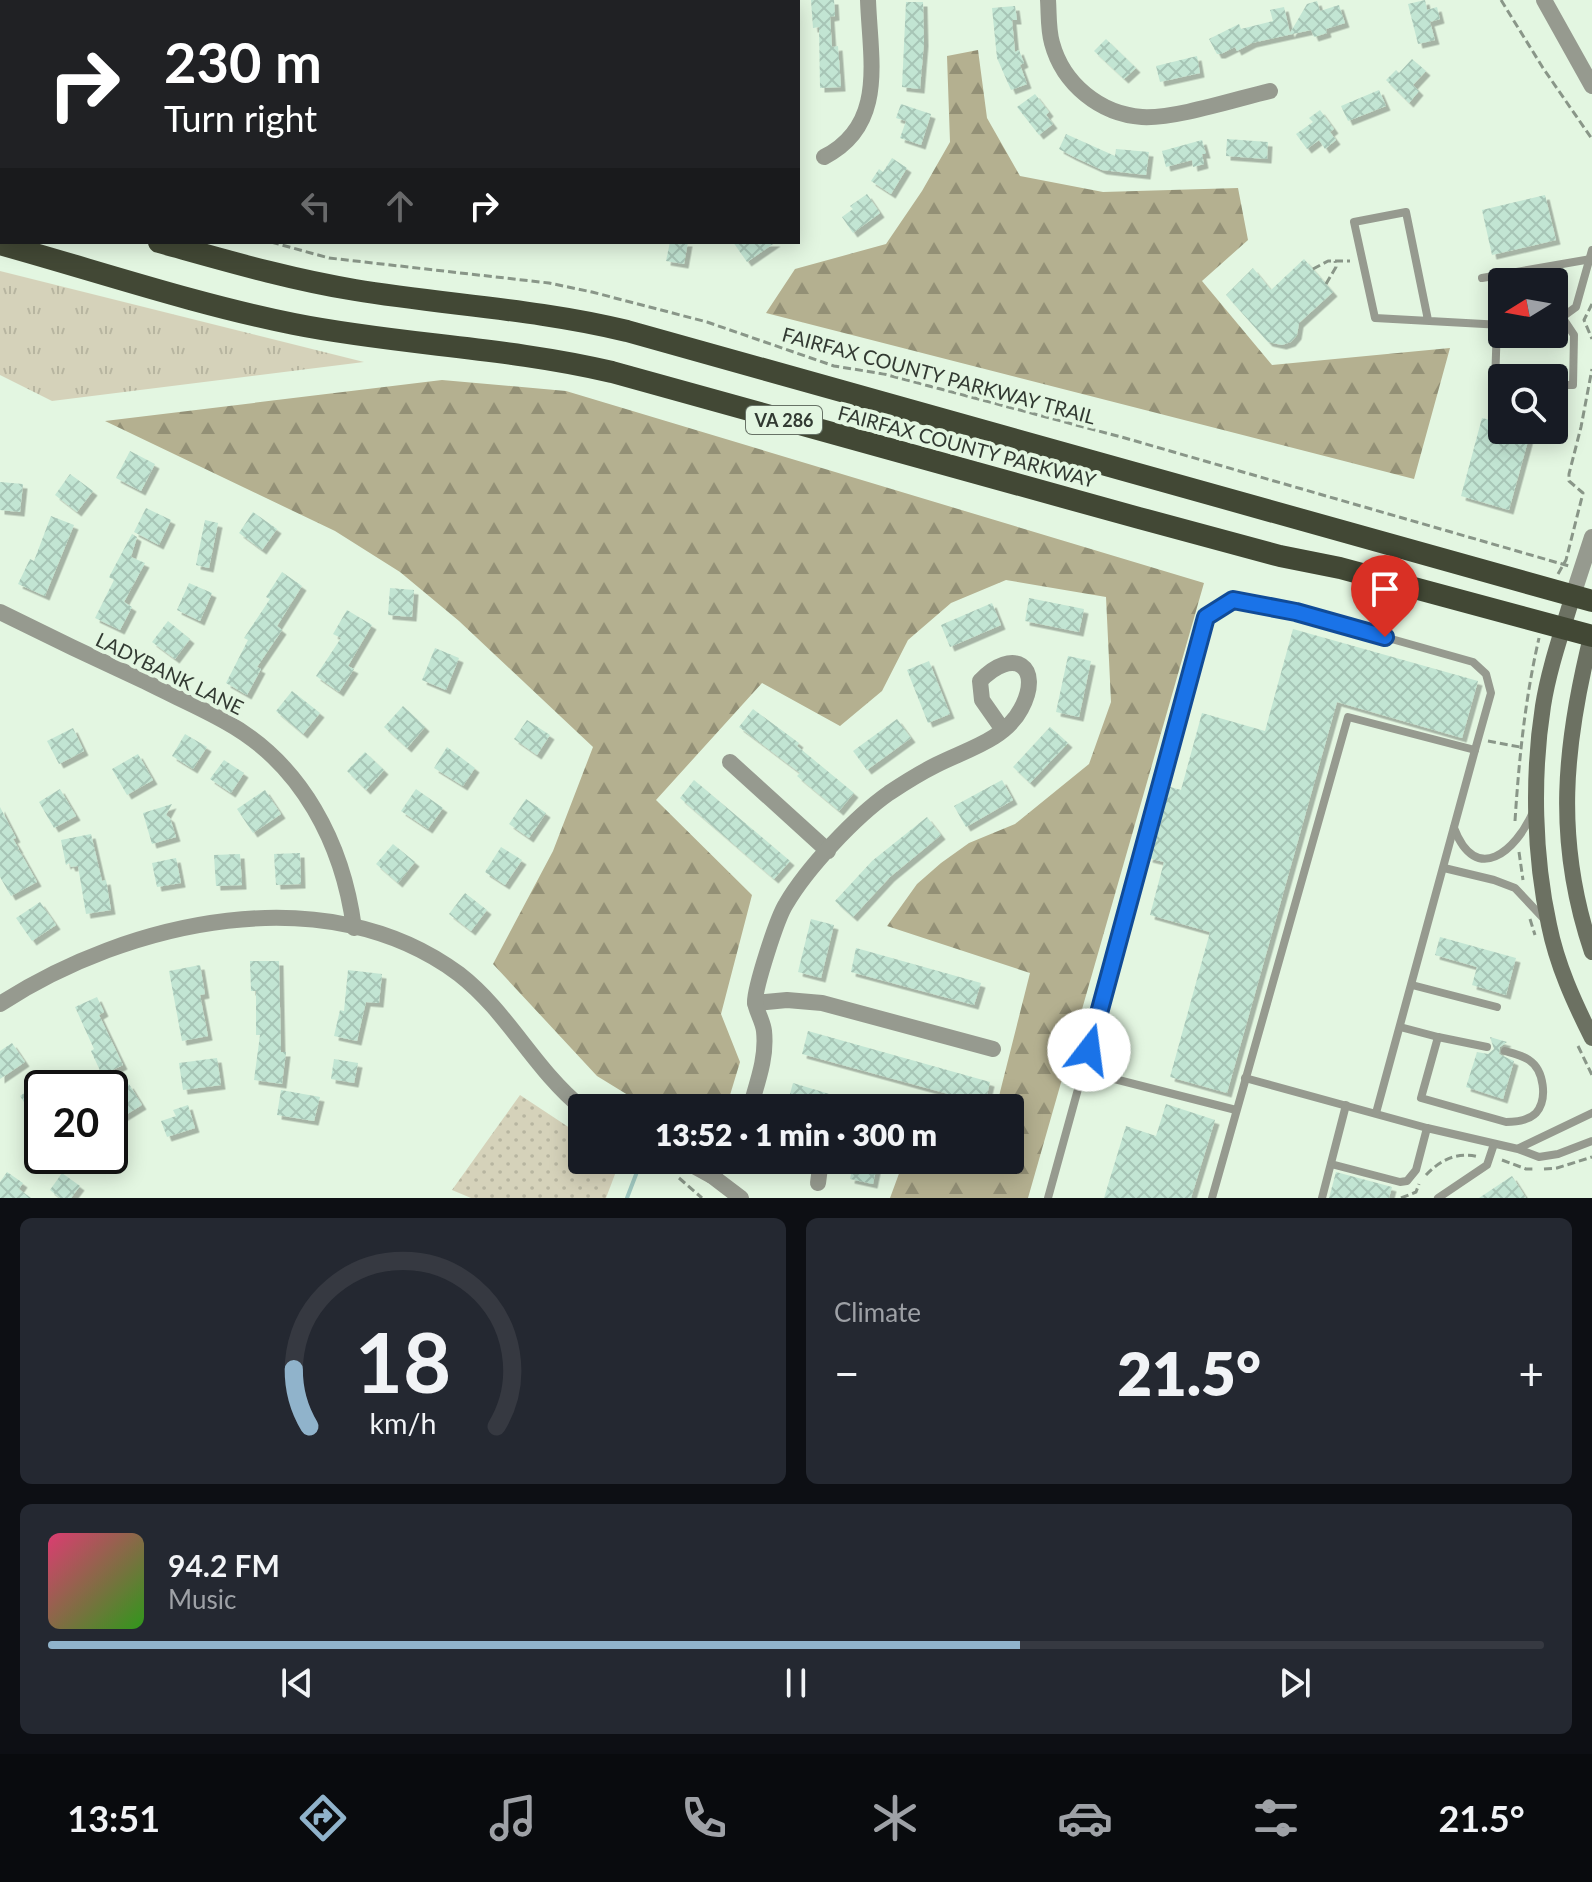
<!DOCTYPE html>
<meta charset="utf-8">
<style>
:root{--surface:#171b24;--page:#242831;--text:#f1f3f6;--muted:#9ea1a6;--line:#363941;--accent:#90b3cb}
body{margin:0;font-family:Lato,sans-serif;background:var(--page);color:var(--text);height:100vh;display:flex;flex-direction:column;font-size:30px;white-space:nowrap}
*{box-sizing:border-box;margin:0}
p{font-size:26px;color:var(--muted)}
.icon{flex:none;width:44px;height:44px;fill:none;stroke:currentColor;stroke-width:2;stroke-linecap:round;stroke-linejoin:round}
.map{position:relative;height:1198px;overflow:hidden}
.drawer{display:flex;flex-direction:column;gap:20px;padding:20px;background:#0d0f14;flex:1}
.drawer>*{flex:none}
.top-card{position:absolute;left:0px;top:0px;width:800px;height:244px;box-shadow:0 4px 20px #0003;background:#202124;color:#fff;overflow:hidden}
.needle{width:52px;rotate:259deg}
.controls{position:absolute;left:1488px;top:268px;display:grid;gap:16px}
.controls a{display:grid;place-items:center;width:80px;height:80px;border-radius:8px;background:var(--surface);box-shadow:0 4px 20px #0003;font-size:40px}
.speed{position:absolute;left:24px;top:1070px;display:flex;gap:16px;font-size:40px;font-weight:700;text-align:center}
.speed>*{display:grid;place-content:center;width:104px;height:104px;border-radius:50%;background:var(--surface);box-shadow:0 4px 20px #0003;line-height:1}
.speed .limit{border:4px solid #111;border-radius:12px;background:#fff;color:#111}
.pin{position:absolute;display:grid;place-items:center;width:68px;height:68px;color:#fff;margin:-82px -34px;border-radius:50% 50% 50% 0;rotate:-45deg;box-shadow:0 0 8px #0007}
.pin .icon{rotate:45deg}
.me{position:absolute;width:88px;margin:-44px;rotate:15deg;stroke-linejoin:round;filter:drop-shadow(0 0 6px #0008)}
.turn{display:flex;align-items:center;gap:28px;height:168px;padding:0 32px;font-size:36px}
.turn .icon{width:104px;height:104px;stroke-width:2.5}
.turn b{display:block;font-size:56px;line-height:68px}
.lanes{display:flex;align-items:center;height:76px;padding:0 32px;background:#0003;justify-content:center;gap:40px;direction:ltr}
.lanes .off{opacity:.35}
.big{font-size:60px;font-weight:800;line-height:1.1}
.drawer .card{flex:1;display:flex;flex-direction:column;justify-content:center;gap:12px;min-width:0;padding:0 28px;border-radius:12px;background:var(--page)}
.drawer .dial{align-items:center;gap:0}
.dial svg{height:208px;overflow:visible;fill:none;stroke:var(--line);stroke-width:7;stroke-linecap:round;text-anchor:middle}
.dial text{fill:var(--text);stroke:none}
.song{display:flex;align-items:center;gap:24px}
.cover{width:96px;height:96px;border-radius:12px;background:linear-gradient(135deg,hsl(340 70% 55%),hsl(110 70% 35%))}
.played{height:8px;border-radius:4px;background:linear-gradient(90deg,var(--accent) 65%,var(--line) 65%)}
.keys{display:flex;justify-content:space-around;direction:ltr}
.heat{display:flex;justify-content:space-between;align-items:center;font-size:44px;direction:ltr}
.drawer .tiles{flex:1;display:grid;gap:20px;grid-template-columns:1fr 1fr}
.card:last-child{grid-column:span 2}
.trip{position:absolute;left:568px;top:1094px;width:456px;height:80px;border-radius:8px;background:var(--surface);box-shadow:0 4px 20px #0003;font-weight:800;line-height:80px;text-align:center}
.dock{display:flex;height:128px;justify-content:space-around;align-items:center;background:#090b0e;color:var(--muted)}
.dock .icon{width:56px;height:56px}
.dock .selected{color:var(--accent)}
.dock b{font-size:36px;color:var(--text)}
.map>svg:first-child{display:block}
.grass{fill:url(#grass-dots)}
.forest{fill:url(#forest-firs)}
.park{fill:url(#park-tufts)}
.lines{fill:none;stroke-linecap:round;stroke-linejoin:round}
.stream{stroke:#a0c9c1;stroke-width:4}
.building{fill:url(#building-cross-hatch);filter:url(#shadow)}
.path{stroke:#899688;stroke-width:3;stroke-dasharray:8 4;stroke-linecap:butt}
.service{stroke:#969a8f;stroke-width:8}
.minor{stroke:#969a8f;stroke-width:16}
.tertiary{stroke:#969a8f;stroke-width:16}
.secondary{stroke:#6c7162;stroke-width:16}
.trunk{stroke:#424835;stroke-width:22}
.route-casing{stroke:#114b97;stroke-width:20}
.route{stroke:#1a73e8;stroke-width:14}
.labels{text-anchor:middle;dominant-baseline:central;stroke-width:8;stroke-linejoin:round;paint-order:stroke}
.shield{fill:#e3f6e1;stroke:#677266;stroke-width:2}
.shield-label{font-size:18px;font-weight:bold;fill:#323a32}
.street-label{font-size:20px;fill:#323a32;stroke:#e3f6e1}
</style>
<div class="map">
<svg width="1592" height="1198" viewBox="0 0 1592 1198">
<defs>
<pattern id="grass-dots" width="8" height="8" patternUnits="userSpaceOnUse" patternTransform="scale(2)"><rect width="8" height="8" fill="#d5d2ba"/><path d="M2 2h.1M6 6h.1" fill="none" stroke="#b7b5a0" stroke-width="1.8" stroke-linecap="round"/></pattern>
<pattern id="forest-firs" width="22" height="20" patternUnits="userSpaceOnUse" patternTransform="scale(2)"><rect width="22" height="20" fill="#b4b090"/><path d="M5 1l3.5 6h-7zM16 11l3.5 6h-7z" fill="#939076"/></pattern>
<pattern id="park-tufts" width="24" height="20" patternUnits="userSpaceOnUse" patternTransform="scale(2)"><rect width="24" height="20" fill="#d5d2ba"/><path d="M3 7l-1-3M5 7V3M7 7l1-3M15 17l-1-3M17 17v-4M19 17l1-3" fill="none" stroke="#b7b5a0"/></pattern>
<pattern id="building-cross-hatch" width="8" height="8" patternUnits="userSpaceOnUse" patternTransform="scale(2)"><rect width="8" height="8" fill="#c2e5d3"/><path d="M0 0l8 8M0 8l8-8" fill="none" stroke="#a7c5b6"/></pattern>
<filter id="shadow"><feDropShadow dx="4.5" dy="4.5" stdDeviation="0" flood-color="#0004"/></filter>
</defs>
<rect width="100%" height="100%" fill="#e3f6e1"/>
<polygon class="grass" points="520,1095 582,1136 582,1160 620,1161 606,1198 471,1198 452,1190"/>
<g class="forest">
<polygon points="978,50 987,118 1020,176 1103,192 1238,188 1248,240 1202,281 1272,365 1450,348 1414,479 766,313 795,269 886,244 922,191 950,142 947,56"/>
<polygon points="442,380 566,391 1204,583 1028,1198 890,1198 904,1160 1010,1160 1010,1108 996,1108 1030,973 887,926 917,884 941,863 969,843 1015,824 1089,764 1111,702 1106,597 1006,580 951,603 908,640 882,691 840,726 762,683 656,800 752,895 721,1014 740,1062 727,1105 726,1108 649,1108 597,1076 493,964 553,851 593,747 459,621 400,572 335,531 105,421"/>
</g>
<polygon class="park" points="0,271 364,362 52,401 0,375"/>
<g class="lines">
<polyline class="stream" points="627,1198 640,1164"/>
</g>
<g class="building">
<polygon points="811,0 834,0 835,16 830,17 832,47 838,46 841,87 820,88 819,27 813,28"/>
<polygon points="1425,0 1427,10 1437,7 1440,19 1430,22 1435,40 1418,44 1408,4"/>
<polygon points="1317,1 1320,11 1339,5 1345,23 1326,29 1327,33 1314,37 1311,30 1252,43 1237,51 1235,47 1221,54 1217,54 1209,39 1239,24 1241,29 1273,21 1270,10 1284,7 1290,33 1307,4"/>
<polygon points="906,2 923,2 924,42 920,89 902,87"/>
<polygon points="1015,6 1017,20 1012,20 1015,52 1019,50 1024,63 1020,65 1027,84 1011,90 997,58 992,8"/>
<polygon points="1106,39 1136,68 1124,79 1094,51"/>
<polygon points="1197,56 1200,73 1160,82 1156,66"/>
<polygon points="1412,59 1426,71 1413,85 1419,91 1409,103 1386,80 1396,70 1399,73"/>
<polygon points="1379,90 1386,106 1348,121 1341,106"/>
<polygon points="1035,94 1049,112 1046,115 1053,124 1039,135 1017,107"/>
<polygon points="901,104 931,114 921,145 900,138 906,121 896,118"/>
<polygon points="1320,110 1334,129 1330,132 1336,140 1325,149 1319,140 1307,149 1296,134 1313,122 1309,118"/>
<polygon points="1066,134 1115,156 1116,149 1149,152 1146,175 1102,170 1072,156 1059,149"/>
<polygon points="1227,139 1268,142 1267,159 1226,156"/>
<polygon points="1202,140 1206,154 1202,154 1204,164 1193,167 1192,160 1166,167 1162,151"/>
<polygon points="892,158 907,168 891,194 871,181 879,169 883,172"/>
<polygon points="867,194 880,213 853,233 842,217 853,209 850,206"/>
<polygon points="1545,195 1556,240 1492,255 1482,210"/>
<polygon points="670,242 688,242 684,264 666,261"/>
<polygon points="733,242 776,242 747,262"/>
<polygon points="1304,259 1333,292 1299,323 1297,335 1291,342 1282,345 1268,342 1226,295 1253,268 1271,290"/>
<polygon points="1482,418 1502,423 1502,430 1531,430 1509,510 1461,496"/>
<polygon points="130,451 155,464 141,491 116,478"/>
<polygon points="70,474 93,491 77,512 55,495"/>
<polygon points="0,482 23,484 20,512 0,510"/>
<polygon points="146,508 171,520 159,545 134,532"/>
<polygon points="253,512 277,529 262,550 239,533"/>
<polygon points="51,516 74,525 45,596 18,584 30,559 34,561"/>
<polygon points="205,520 218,523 209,568 196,565"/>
<polygon points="132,534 137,537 131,557 145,563 124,602 132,607 120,630 95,618 114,580 109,577"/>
<polygon points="282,572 302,586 277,626 282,630 257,667 261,669 247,695 226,683 248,640 244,638 270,599 266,597"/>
<polygon points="189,583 212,593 200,621 177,610"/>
<polygon points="390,588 414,590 412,617 388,615"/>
<polygon points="1029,598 1084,609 1079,632 1025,621"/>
<polygon points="992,603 1001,625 950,647 941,625"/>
<polygon points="347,610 372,625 348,666 354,669 339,692 316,676 341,638 333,634"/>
<polygon points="168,621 190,639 175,659 152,642"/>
<polygon points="1293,629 1478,681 1462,738 1337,702 1227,1093 1170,1077 1210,932 1150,915 1164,862 1148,858 1167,786 1181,790 1202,713 1265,731"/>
<polygon points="435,648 459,658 446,690 422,680"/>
<polygon points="1068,656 1091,661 1079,717 1056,712"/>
<polygon points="929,661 950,714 928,723 907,670"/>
<polygon points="292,691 320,713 303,734 276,711"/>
<polygon points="403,706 425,727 407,748 384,727"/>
<polygon points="753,709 799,743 797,746 854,793 839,811 797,776 800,773 739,727"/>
<polygon points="897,719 911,738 867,770 853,751"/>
<polygon points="527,720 550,735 537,755 514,739"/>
<polygon points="1050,727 1068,743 1030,783 1013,767"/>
<polygon points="73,728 84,751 59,764 47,741"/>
<polygon points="185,734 207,747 193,769 172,756"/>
<polygon points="447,747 475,768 463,786 434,768"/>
<polygon points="365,752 384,770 366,790 347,771"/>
<polygon points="138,754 153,780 127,795 112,769"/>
<polygon points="224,760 244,773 231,793 210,779"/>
<polygon points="694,780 790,861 774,879 680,798"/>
<polygon points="1002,780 1013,800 966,827 954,806"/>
<polygon points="60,789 76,816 54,828 39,802"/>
<polygon points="416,789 443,808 428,829 401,811"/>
<polygon points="265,790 281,814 253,833 237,809"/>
<polygon points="526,799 546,813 529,838 509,824"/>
<polygon points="172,804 166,815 170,818 176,837 152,844 143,813"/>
<polygon points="0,807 16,838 13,839 19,849 15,851 19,850 37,882 11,896 0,877"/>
<polygon points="927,817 941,835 890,877 853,917 835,901 872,861"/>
<polygon points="91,834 102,881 106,880 111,910 86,914 78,866 71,867 69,863 66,865 61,840"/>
<polygon points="393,844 415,862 398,883 376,864"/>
<polygon points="501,847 522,860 505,885 485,872"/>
<polygon points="300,853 301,884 276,885 274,854"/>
<polygon points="240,854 242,885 216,886 214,855"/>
<polygon points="176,858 181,883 157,887 152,863"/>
<polygon points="465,893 487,910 471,931 449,914"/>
<polygon points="40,902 56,925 32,941 16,918"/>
<polygon points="811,919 834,925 821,978 798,972"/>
<polygon points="1440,937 1516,958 1506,995 1472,985 1477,967 1435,955"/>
<polygon points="856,948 981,983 974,1005 851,972"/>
<polygon points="250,961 279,961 281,1052 286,1052 282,1084 254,1080 260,1035 256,1035 256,991 251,991"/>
<polygon points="200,965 205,994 200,995 208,1036 182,1041 169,971"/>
<polygon points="348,970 382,974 379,1003 366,1002 357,1041 334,1036 340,1010 344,1011"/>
<polygon points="97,997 104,1012 99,1015 123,1065 102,1075 91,1051 94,1049 75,1007"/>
<polygon points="808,1031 990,1082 985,1104 802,1054"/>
<polygon points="1490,1037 1507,1042 1500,1047 1499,1054 1514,1061 1503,1099 1466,1087 1477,1052 1488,1054 1494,1049"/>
<polygon points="12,1043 25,1062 0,1079 0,1051"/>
<polygon points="217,1058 221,1085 183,1090 179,1063"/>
<polygon points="334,1059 358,1063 354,1083 331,1079"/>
<polygon points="42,1081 42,1110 33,1116 20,1096"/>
<polygon points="793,1083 866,1105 866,1108 795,1108 787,1105"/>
<polygon points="129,1084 142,1105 119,1119 110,1105 110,1096"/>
<polygon points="281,1090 320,1097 314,1121 277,1115"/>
<polygon points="1166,1104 1215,1120 1191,1198 1104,1198 1126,1126 1156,1136"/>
<polygon points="188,1105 195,1128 167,1137 161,1121 176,1116 173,1110"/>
<polygon points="854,1160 878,1160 873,1184 850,1179"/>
<polygon points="7,1172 23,1183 19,1189 31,1198 0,1198 0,1182"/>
<polygon points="1336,1172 1392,1187 1389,1198 1329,1198"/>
<polygon points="62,1173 80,1186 71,1198 60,1198 50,1190"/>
<polygon points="1512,1176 1526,1198 1479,1198"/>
</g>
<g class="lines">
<g class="path">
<polyline points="1501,0 1543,68 1592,139"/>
<polyline points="0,168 2,169"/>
<polyline points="271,242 329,258 549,283 592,292 707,322 834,366 884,374 1125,438 1569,566"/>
<polyline points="1313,269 1328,261 1350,261"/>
<polyline points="1326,284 1336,267 1335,261"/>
<polyline points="1592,304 1584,320 1592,339"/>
<polyline points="1558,574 1566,560 1583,493 1569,481 1569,474 1581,427 1592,369"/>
<polyline points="1488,741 1520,747"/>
<path d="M1515,821c4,-62 10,-122 24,-183"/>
<polyline points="1519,852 1523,880"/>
<polyline points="1530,919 1535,935"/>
<polyline points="1578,1046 1592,1075"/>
<polyline points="1502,1160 1526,1169 1536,1169"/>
<polyline points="1544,1169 1557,1168 1592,1157"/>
<path d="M1426,1175c14,-15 32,-24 53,-18"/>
<polyline points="679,1178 702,1198"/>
<polyline points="1401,1198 1416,1192 1419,1184"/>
</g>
<g class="service">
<polyline points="1482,278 1591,259"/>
<polyline points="1428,320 1406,212 1354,222 1375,318 1502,325"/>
<polyline points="1554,323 1576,307 1592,250"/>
<polyline points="1497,325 1495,383 1502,384"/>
<polyline points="1554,385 1573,385 1574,335 1562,317"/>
<path d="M1454,828c22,58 62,23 79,-16"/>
<polyline points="1444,868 1494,880 1515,888 1546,921"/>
<polyline points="1412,985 1497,1007"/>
<path d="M1400,1027l38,10 -17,61 85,24c10,0 22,-1 30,-9 12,-14 8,-43 -7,-53 -7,-5 -17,-7 -24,-9"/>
<polyline points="1438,1037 1487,1047"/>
<polyline points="1083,1071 1206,617 1233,600 1296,612 1473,662 1486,674 1491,693 1475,750"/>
<polyline points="1245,1078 1427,1128 1518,1149 1539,1157 1558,1154 1592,1141"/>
<polyline points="1519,1148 1592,1113"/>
<polyline points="1331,1164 1400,1182 1407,1181 1416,1170 1427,1128"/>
<polyline points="1048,1198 1083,1071 1236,1110"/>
<polyline points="1212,1198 1348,717 1475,750 1376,1113"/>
<polyline points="1322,1198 1346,1105"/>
<polyline points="1438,1198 1487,1165 1494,1144"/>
</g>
<g class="minor">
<path d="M1048,0c1,14 0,29 4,43 11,41 48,71 90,74 33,2 94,-18 128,-26"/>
<polyline points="159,2 160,0"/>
<polyline points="0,20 2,21"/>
<path d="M824,157c63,-32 46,-98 44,-157"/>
<path d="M0,612c48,24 96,47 144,69 27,14 56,26 82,41 76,42 117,122 128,206"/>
<polyline points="730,762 828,851"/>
<polyline points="755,1003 787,1000 822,1003 993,1049"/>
<path d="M750,1108c7,-25 17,-50 14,-77 -1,-10 -8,-20 -9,-29 0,-15 22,-84 31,-98 21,-36 69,-87 103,-111 15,-10 31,-20 47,-28 29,-15 69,-25 85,-56 23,-43 -8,-63 -41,-28l2,19 21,30"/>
<polyline points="712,1176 723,1160"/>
<polyline points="818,1183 821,1160"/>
</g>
<g class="tertiary">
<polyline points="1544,0 1592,86"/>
<polyline points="1573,595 1592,537"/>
<path d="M0,1004c128,-83 326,-129 459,-30 49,38 75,95 123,134"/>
<polyline points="683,1160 712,1176 741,1198"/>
</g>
<g class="secondary">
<path d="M1573,595c-11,37 -24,73 -30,111 -11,70 -9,150 6,219 8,40 25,77 43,113"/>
<path d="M1592,633c-28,112 -38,207 0,319"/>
</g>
<g class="trunk">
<polyline points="0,198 2,198"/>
<path d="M159,242c65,18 129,37 196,48 91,15 182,19 272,41l965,270"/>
<path d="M0,244c97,27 195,60 294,80 105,21 213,23 318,48l527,146 141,38 60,12 252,68"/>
</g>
</g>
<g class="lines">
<defs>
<polyline id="route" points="1089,1050 1206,617 1233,600 1296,612 1385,637"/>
</defs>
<use href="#route" class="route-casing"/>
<use href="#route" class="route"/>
</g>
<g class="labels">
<rect class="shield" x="746" y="406" width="76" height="28" rx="6"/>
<g class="shield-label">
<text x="784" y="420">VA 286</text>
</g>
<g class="street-label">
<text transform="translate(939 375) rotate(15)">FAIRFAX COUNTY PARKWAY TRAIL</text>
<text transform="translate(967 446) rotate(15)">FAIRFAX COUNTY PARKWAY</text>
<text transform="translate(170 673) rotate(26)">LADYBANK LANE</text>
</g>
</g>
</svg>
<div class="controls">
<a><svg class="needle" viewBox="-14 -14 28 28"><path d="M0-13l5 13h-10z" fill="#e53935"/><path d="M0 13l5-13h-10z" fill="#9ea1a6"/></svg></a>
<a><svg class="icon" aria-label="search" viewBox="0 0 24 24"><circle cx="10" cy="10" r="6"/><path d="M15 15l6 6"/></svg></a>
</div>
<div class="speed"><div class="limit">20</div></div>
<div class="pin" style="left:1385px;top:637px;background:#d93025"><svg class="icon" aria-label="arrive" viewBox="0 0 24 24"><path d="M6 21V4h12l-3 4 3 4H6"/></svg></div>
<svg class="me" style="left:1089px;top:1050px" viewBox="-20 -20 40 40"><circle r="19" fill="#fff"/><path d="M0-13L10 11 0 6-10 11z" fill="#1a73e8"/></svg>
<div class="trip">13:52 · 1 min · 300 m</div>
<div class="top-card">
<div class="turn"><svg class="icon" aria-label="right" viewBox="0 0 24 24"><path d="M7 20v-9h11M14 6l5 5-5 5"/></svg><div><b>230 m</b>Turn right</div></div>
<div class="lanes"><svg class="icon off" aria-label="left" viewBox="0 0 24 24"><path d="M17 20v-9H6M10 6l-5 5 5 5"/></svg><svg class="icon off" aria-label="ahead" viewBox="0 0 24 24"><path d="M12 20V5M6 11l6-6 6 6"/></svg><svg class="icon" aria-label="right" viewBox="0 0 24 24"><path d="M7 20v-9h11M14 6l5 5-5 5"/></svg></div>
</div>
</div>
<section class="drawer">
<div class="tiles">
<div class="card dial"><svg viewBox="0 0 100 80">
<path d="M14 69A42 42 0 1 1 86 69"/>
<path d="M14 69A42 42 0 0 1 8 47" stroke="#90b3cb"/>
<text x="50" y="56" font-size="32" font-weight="700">18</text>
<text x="50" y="72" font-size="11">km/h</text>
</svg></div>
<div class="card"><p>Climate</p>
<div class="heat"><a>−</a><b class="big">21.5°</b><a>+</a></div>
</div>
<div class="card">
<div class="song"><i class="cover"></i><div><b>94.2 FM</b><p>Music</p></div></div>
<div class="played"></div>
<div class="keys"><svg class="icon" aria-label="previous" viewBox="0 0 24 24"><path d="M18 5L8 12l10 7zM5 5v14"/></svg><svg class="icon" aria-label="pause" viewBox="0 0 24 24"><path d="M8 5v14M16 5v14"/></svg><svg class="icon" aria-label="next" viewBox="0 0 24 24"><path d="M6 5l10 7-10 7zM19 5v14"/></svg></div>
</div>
</div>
</section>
<nav class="dock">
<b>13:51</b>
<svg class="icon selected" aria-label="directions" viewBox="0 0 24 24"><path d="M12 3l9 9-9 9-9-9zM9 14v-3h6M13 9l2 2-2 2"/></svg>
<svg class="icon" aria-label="music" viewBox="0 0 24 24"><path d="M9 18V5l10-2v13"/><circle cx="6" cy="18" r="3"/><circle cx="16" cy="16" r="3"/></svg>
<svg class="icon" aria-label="phone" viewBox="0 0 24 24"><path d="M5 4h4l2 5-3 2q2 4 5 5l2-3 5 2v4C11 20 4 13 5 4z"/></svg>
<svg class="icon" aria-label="climate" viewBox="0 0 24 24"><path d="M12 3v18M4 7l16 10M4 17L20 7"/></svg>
<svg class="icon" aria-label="car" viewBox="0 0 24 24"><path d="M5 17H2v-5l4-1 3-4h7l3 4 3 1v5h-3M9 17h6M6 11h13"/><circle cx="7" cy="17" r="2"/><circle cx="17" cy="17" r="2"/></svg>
<svg class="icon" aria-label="filters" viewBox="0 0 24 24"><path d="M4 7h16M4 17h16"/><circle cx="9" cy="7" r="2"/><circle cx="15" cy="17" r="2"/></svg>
<b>21.5°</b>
</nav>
